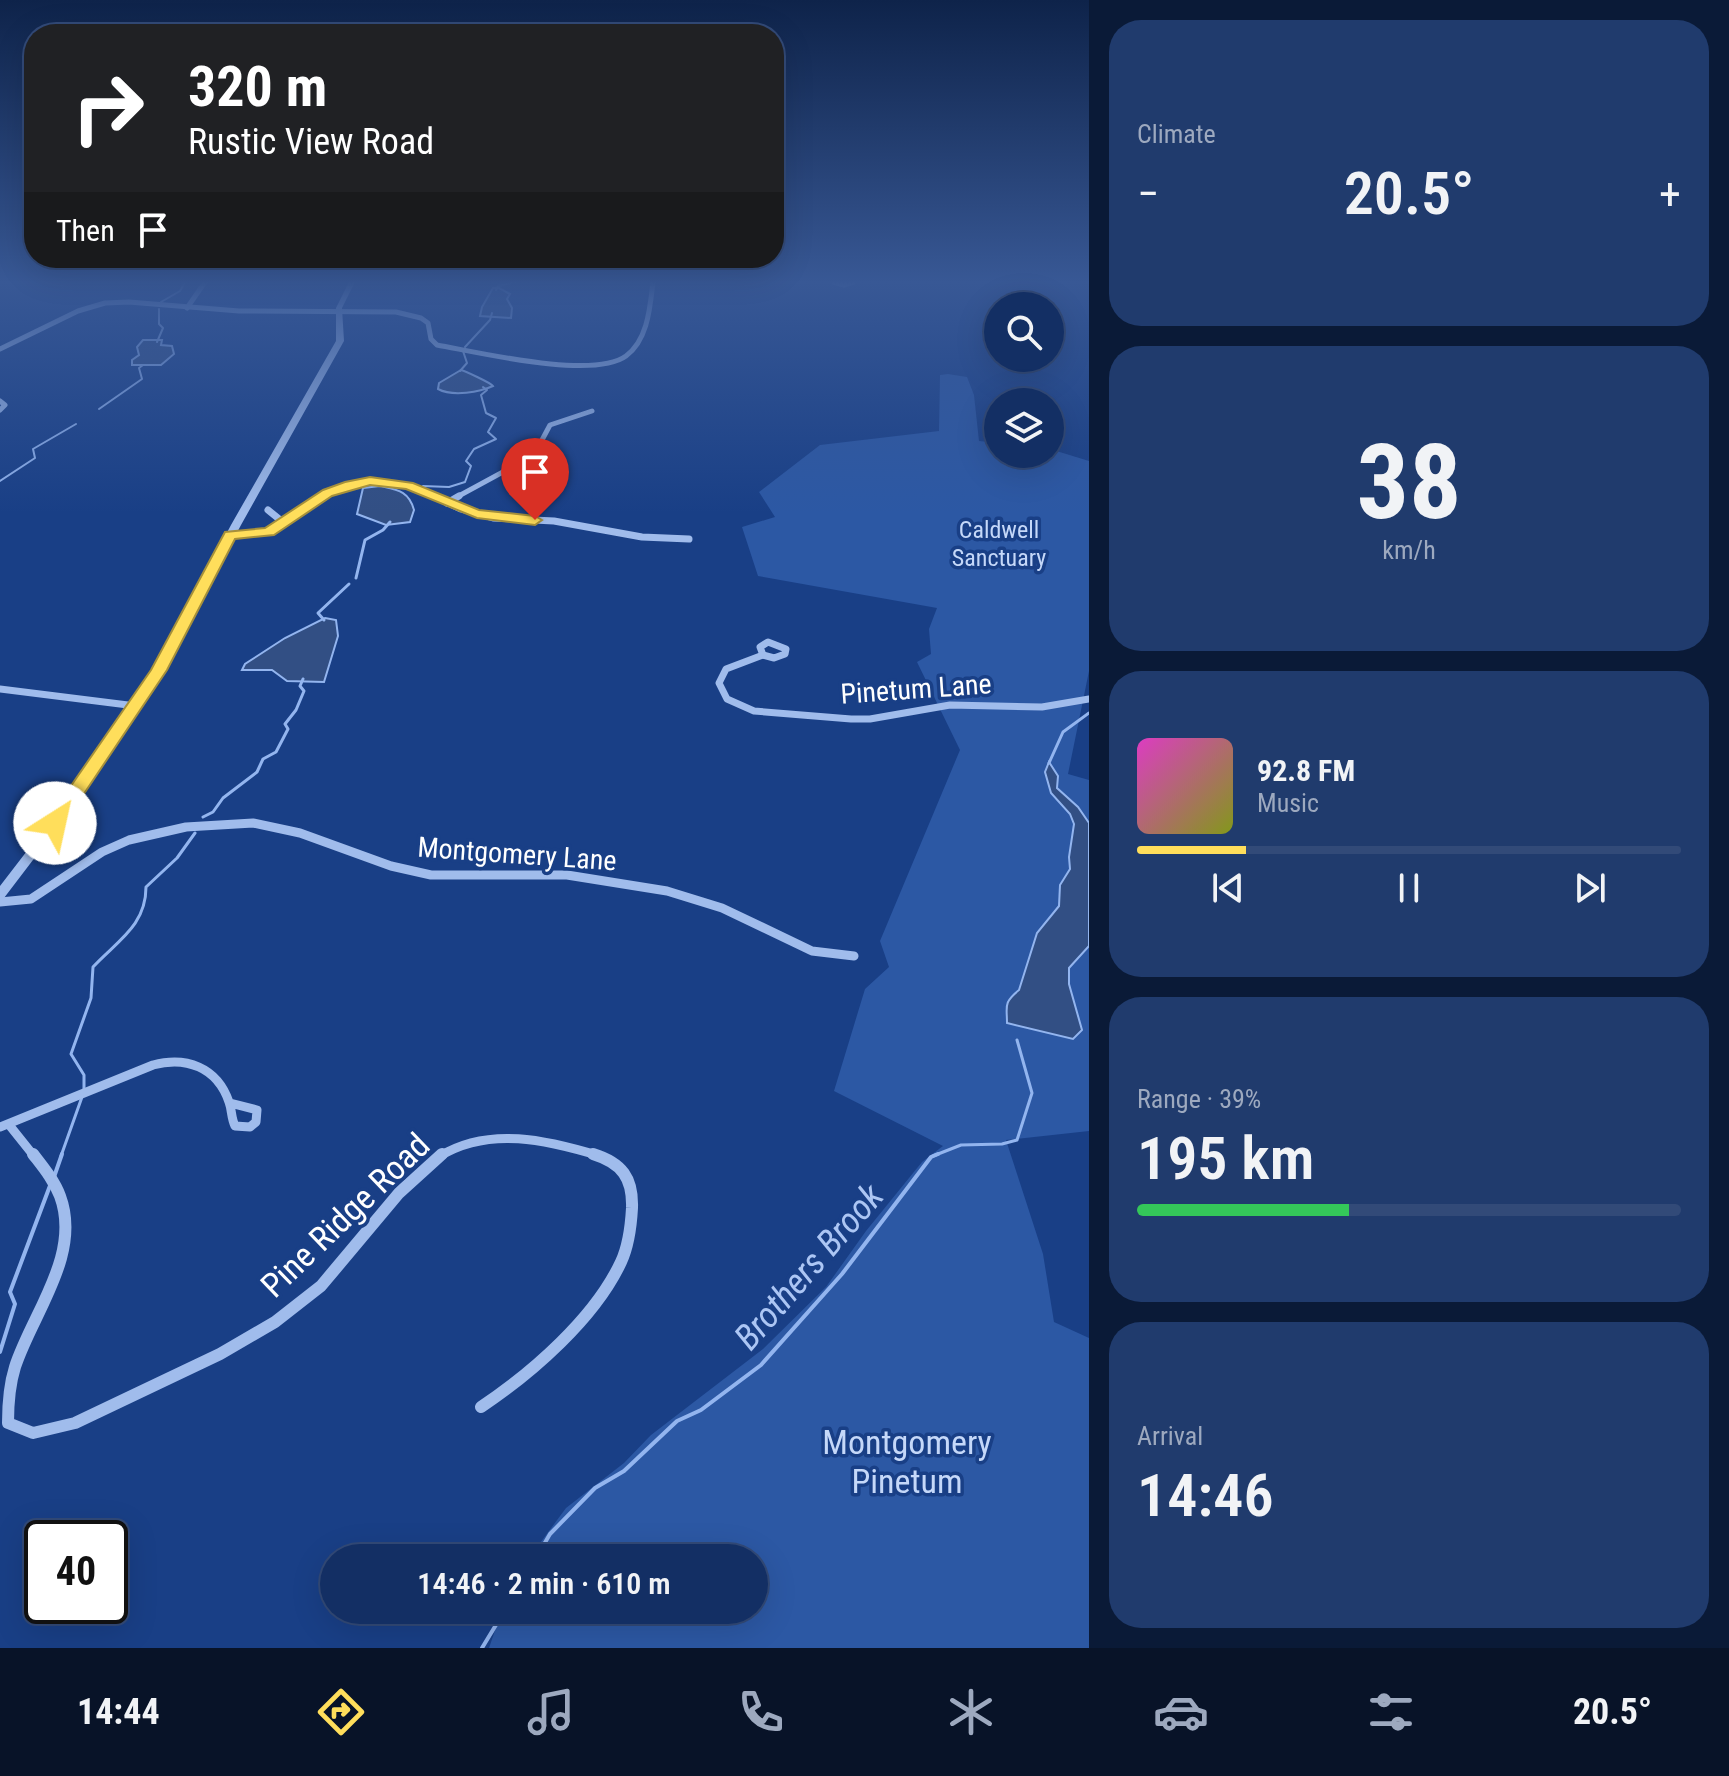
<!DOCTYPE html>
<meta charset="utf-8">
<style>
:root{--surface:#132f64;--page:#203b6d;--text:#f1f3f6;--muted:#9da9bf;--line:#324a78;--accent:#ffde5b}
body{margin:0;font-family:"Roboto Condensed",sans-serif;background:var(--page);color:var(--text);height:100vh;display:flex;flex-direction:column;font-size:30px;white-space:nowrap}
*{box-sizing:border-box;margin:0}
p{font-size:26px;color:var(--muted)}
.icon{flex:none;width:44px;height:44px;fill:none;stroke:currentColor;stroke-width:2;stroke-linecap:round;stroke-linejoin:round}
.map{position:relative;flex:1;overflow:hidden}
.panel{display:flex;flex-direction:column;gap:20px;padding:20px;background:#0a1a37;width:640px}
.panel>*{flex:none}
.hud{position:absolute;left:24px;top:24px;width:760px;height:244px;border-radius:32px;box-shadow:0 8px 32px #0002,0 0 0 2px var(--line);background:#202124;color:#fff;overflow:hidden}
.buttons{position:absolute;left:984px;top:292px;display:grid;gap:16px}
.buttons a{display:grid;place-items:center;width:80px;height:80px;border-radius:50%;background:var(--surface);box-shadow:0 8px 32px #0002,0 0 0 2px var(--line);font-size:40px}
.speed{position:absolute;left:24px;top:1520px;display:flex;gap:16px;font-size:40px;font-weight:700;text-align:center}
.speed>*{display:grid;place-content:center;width:104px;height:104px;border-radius:50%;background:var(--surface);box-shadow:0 8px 32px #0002,0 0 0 2px var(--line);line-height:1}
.speed .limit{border:4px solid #111;border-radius:12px;background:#fff;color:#111}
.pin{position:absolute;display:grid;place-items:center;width:68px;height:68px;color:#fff;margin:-82px -34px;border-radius:50% 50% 50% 0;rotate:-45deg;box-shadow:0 0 8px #0007}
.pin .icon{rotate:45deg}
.me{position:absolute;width:88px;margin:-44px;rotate:35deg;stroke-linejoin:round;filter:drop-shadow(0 0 6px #0008)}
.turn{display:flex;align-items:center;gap:28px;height:168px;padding:0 32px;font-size:36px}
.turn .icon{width:104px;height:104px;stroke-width:2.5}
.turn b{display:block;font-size:56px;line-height:68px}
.then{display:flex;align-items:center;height:76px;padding:0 32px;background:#0003;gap:16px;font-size:30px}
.big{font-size:60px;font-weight:600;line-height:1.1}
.panel .card{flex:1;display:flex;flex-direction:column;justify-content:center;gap:12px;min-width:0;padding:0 28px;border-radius:32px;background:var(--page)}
.panel .dial{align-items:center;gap:0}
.dial b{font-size:104px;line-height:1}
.song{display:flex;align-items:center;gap:24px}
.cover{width:96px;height:96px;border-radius:12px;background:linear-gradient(135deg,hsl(310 70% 55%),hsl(70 70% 35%))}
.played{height:8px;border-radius:4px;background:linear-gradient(90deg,var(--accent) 20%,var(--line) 20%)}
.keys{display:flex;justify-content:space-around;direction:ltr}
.heat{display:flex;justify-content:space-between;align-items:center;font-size:44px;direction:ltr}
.charge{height:12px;border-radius:6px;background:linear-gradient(90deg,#34c759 39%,var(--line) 0)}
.trip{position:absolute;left:320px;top:1544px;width:448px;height:80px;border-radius:40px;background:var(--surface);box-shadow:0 8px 32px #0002,0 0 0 2px var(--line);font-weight:600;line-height:80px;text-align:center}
.tab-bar{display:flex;height:128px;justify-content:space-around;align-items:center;background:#081328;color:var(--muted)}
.tab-bar .icon{width:56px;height:56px}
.tab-bar .current{color:var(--accent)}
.tab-bar b{font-size:36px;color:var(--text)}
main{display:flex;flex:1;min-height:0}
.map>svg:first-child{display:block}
.green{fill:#2c58a4}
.water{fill:#324f84;stroke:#93b5ef;stroke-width:2}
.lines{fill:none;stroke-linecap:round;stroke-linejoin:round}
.stream-far2{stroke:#93b5ef;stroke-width:2}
.stream-far1{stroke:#93b5ef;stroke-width:3}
.stream{stroke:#93b5ef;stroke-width:4}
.minor-far3{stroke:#a0bcec;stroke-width:5}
.minor-far2{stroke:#a0bcec;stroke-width:7}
.minor-far1{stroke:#a0bcec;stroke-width:9}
.minor{stroke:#a0bcec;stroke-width:12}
.tertiary{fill:#a0bcec;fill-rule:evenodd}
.route{fill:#ffde5b;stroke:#a6903b;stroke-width:2}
.labels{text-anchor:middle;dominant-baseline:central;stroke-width:7;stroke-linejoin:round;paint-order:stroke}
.far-park-label{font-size:24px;fill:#c5d8f9;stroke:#193f86}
.street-label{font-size:28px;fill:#fff;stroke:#193f86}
.near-street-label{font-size:34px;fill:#fff;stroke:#193f86}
.near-park-label{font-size:34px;fill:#c5d8f9;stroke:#193f86}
.near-water-label{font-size:36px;font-style:italic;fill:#acc6f4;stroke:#193f86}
</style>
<main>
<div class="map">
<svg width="1089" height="1648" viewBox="0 0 1089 1648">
<rect width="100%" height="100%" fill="#193f86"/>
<polygon class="green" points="948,374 967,377 974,395 979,441 998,443 998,454 1050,454 1050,449 1089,461 1089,671 1068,774 1089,780 1089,1131 1006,1140 1043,1254 1054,1322 1089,1338 1089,1648 489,1648 502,1610 754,1610 754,1558 529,1558 566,1508 624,1463 651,1435 763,1349 826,1287 866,1231 922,1162 943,1146 834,1091 865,989 889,967 880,941 960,750 917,662 931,654 929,629 937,608 758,576 742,527 775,517 759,492 820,445 939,431 940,375"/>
<g class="water">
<polygon points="493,288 499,288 510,294 507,299 512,308 511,318 480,316 482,307"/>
<polygon points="143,340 162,340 161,345 172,346 174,354 161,365 132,365 132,360 139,355 137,347"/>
<path d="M461,370c4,1 30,13 32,16 -13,6 -40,11 -55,3l1,-6z"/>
<path d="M380,486c18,4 29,5 34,24l-4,12 -24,3 -29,-11 6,-26z"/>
<polygon points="325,618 336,620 338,636 324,682 287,681 272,670 242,670 245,664 285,638"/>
<path d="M1049,762l9,14 -1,12 21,19 11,16v123l-20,22v16l13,46 -9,9 -66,-16c0,-17 -4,-20 12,-33l18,-57 22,-27 1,-21 10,-16 -1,-12 5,-33 -4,-10 -19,-21 -6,-21z"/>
</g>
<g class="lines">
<g class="stream-far2">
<polyline points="496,290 498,286 515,282"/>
<polyline points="161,302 180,291 185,282"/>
<polyline points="157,342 163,328 159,324 159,309"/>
<polyline points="465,347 490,320 492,313"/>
<polyline points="460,371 467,363 463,351"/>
<polyline points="99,409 142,379 139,368 143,365"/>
<polyline points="0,481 35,458 33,449 76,424"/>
<polyline points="423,486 449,487 465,482 471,466 466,461 474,449 496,439 488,432 496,418 486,413 481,395 487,390 483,387"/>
</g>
<g class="stream-far1">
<polyline points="356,578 365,540 383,530 390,522"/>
<polyline points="324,620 318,613 349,584"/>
<polyline points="1049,763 1063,732 1089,713"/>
<polyline points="203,817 213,812 223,798 257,772 263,759 276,752 288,729 285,724 296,710 304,691 300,686 303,679"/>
<path d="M84,1090v-15l-13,-21 20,-56 2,-31c24,-26 53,-41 53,-80l31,-29 18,-25"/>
<polyline points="61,1156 82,1097"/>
<polyline points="933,1156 961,1145 1002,1144 1017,1140 1032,1093 1017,1040"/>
</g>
<g class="stream">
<polyline points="54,1177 62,1154"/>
<polyline points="0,1352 15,1304 10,1292 51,1183"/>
<polyline points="536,1558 550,1534 595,1488 624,1471 677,1421 701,1410 761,1365 842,1274 931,1157 938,1154"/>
<polyline points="482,1648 505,1610"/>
</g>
<g class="minor-far3">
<polyline points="833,282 844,285 854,282"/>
<polyline points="187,308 205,282"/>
<path d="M0,349l78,-38 27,-8 24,-1 110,9 157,1 25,6 7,5 3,16 6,6c40,7 156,35 189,11 22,-16 24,-49 27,-74"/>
<polyline points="0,401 5,405 0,410"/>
<path d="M319,498c38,-25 80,-17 118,0"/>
<polyline points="455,498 534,455 550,425 592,411"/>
</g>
<g class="minor-far2">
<polyline points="433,496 461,509 493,518 554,521 642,537 689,539"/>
<polyline points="447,503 459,496"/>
<polyline points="268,510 284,523"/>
<polyline points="230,535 269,532 322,496"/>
<polygon points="768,642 786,649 785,654 774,658 763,655 760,647"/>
<polyline points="763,655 726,669 719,683 727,699 754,711 851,719 870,719 950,705 1042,707 1089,699"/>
<polyline points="0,689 136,706"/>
</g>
<g class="minor-far1">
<polyline points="0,902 31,899 102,852 129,840 186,827 253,823 300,833 391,866 431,875 567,875 667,891 722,908 812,951 854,956"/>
<polyline points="10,1126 34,1156"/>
<path d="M0,1127l153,-62c33,-9 64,2 76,37 3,8 2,16 6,24l15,1 6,-5 1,-12 -27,-7"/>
<path d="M440,1156c49,-30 107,-16 160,0"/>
</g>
<g class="minor">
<path d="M33,1154c10,13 21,26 27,42 22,59 -28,118 -45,171 -6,19 -7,37 -7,56l25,10 42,-10 145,-69 55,-32 46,-36 78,-93 43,-39"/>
<path d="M481,1407c51,-34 114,-89 140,-145 8,-17 10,-36 11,-54 1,-30 -10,-45 -39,-54"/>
</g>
<polygon class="tertiary" points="349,282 355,282 342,308 344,341 241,525 164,670 68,814 4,898 0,900 0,886 60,808 154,670 231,525 336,341 336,308"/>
</g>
<linearGradient id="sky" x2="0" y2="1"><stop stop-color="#0e234a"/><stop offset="0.55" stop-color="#385895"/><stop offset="1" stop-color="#385895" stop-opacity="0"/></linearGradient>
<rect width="1089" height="513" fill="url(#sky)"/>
<polygon class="route" points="370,477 413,483 479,510 535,516 542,520 535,525 477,518 406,489 370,485 332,496 274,535 235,539 167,670 61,828 48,828 46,823 48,819 151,670 225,532 265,528 323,490 345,482"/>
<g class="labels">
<g class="far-park-label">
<text x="999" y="530">Caldwell<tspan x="999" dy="28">Sanctuary</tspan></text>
</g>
<g class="street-label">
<text transform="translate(916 689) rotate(-4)">Pinetum Lane</text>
<text transform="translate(517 854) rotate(4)">Montgomery Lane</text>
</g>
<g class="near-street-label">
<text transform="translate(345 1215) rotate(-44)">Pine Ridge Road</text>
</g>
<g class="near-park-label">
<text x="907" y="1442">Montgomery<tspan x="907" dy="39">Pinetum</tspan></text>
</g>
<g class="near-water-label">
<text transform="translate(809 1267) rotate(-49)">Brothers Brook</text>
</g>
</g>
</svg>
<div class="buttons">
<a><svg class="icon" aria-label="search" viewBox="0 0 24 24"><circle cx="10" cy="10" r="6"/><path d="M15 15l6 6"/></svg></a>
<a><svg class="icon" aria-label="layers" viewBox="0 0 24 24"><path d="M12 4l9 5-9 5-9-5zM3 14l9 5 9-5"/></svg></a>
</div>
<div class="speed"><div class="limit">40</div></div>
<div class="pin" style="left:535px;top:520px;background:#d93025"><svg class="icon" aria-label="arrive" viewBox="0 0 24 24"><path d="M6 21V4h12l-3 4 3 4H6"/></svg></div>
<svg class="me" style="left:55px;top:823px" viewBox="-20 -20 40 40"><circle r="19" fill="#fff"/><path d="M0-13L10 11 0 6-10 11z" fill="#ffde5b"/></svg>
<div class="trip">14:46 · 2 min · 610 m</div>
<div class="hud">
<div class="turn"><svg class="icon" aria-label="right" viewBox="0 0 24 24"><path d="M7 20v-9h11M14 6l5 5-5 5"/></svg><div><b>320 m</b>Rustic View Road</div></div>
<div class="then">Then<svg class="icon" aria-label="arrive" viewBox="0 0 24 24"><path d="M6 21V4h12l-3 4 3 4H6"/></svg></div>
</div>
</div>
<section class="panel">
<div class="card"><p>Climate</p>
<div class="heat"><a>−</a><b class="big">20.5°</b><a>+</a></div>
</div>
<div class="card dial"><b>38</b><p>km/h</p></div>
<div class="card">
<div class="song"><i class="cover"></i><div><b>92.8 FM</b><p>Music</p></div></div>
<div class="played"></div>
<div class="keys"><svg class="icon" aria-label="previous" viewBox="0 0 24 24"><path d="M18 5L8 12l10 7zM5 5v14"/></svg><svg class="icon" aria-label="pause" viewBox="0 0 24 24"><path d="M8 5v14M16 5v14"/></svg><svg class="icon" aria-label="next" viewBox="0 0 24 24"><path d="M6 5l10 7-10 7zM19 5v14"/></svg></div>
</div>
<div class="card"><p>Range · 39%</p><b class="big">195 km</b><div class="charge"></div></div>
<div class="card"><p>Arrival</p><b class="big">14:46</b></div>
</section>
</main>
<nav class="tab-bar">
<b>14:44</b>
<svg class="icon current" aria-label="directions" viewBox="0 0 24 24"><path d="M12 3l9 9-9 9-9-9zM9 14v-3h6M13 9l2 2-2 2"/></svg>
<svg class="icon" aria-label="music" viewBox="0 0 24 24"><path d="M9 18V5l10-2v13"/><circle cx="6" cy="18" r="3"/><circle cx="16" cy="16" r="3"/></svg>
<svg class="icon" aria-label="phone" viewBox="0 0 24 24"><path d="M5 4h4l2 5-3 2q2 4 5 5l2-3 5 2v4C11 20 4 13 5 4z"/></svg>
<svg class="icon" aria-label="climate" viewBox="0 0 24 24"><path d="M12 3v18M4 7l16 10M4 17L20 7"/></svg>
<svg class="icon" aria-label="car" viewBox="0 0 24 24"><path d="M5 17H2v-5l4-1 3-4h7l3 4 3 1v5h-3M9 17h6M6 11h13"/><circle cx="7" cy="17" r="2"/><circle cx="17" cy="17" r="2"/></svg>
<svg class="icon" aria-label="filters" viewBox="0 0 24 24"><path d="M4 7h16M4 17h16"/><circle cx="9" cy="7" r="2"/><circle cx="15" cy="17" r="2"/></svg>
<b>20.5°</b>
</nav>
